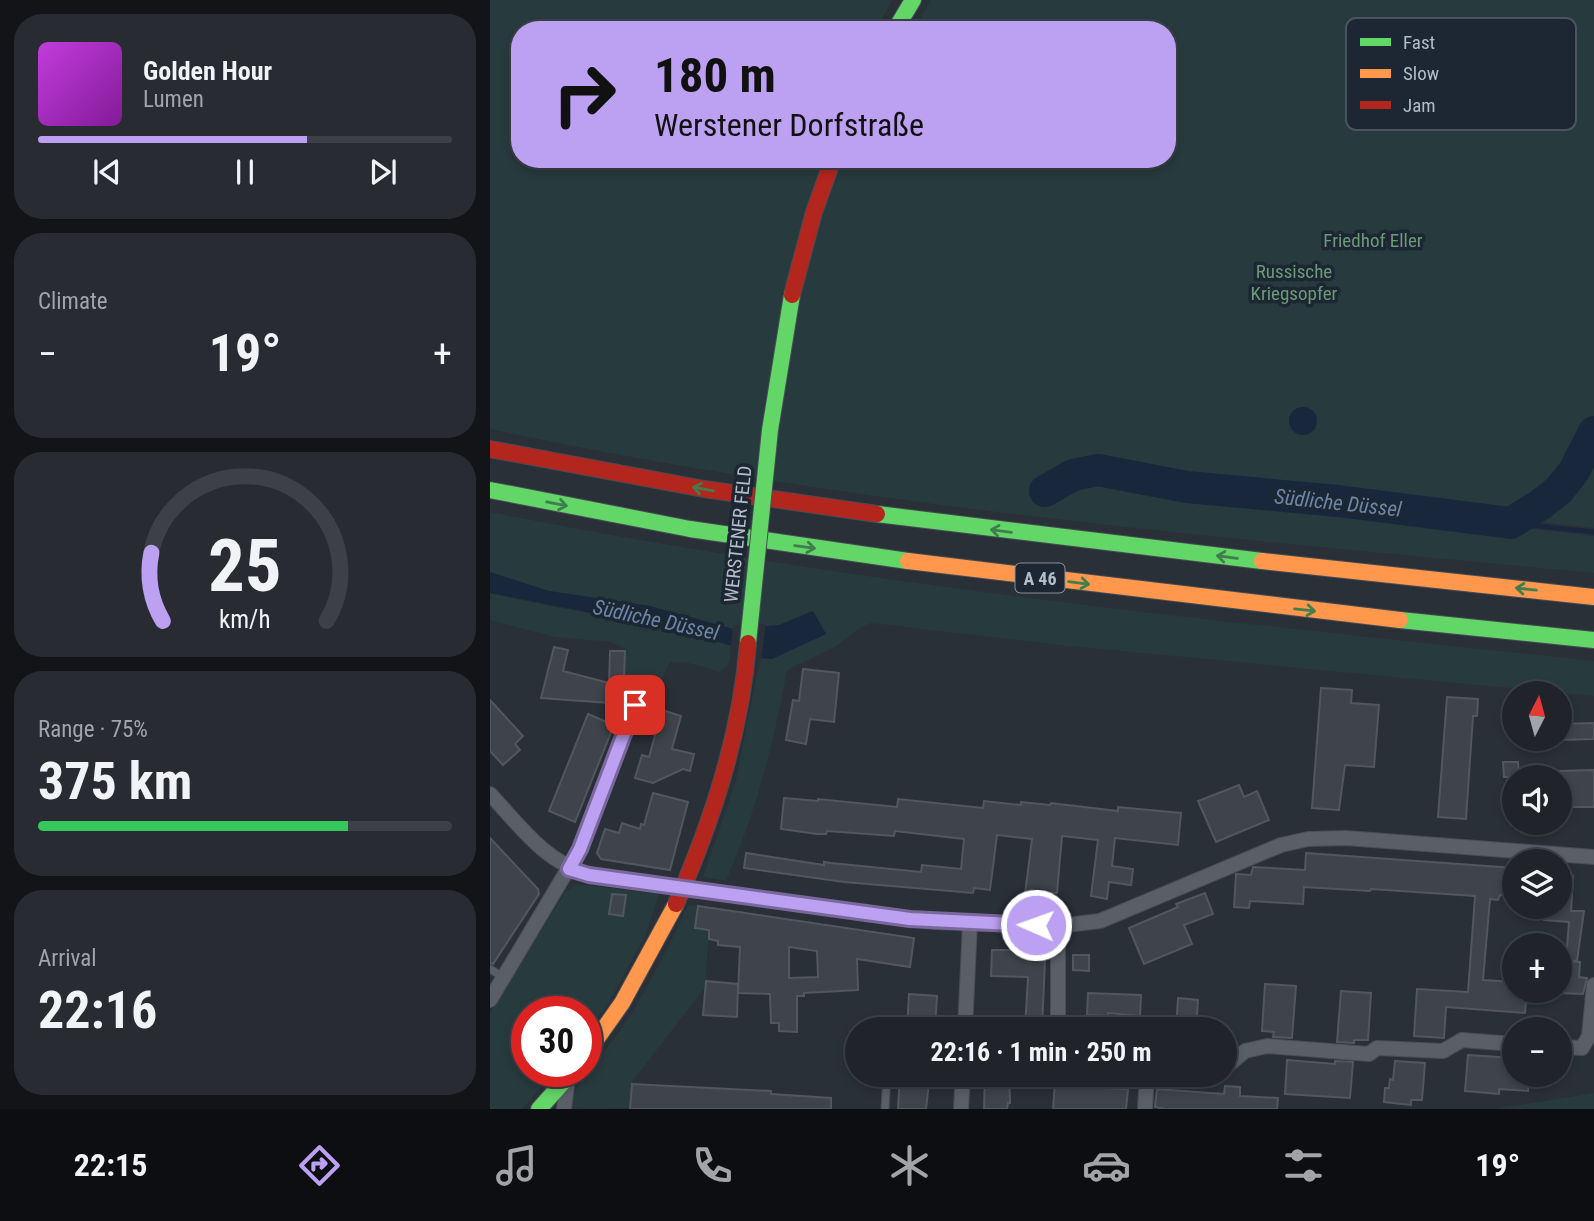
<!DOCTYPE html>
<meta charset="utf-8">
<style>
:root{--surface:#20242a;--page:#282c32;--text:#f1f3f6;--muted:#a2a4a8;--line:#3d4147;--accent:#bca0f2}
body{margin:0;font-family:"Roboto Condensed",sans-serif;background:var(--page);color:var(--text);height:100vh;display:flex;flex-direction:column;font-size:26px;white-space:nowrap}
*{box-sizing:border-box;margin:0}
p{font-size:23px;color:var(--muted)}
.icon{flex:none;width:38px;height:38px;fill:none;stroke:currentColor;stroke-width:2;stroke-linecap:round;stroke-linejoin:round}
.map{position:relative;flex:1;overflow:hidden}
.drawer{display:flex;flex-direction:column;gap:14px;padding:14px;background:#121417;width:490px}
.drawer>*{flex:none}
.top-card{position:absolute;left:21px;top:21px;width:665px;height:147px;border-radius:28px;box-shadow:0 4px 10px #0003,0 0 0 2px var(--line);background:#bca0f2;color:#111;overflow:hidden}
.needle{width:46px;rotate:6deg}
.tools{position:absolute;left:1012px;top:681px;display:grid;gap:14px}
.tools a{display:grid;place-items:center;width:70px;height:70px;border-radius:50%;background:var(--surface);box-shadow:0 4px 10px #0003,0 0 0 2px var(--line);font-size:35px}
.speed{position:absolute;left:21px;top:996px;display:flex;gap:14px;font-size:35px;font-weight:700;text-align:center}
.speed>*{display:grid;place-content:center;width:91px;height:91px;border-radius:50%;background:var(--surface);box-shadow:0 4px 10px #0003,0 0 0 2px var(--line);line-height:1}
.speed .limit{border:10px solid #d22;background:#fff;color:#111}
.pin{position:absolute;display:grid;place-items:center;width:60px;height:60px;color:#fff;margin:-30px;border-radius:14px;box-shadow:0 4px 10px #0006}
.me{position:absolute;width:77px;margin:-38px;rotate:272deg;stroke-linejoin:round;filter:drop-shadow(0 0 5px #0008)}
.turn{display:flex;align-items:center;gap:24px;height:147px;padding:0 28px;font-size:32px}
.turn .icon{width:91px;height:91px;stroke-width:2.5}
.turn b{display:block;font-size:49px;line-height:60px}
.big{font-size:52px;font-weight:700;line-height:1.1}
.drawer .widget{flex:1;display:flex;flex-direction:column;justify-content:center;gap:10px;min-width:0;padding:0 24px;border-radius:28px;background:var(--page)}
.drawer .dial{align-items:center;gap:0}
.dial svg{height:182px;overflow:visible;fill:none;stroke:var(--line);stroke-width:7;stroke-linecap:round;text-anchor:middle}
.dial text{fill:var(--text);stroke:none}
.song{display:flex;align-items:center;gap:21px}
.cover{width:84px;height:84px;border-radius:10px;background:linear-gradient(135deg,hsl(290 70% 55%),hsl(290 70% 35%))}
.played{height:7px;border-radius:4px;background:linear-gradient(90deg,var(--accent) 65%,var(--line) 65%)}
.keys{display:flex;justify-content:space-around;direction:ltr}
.heat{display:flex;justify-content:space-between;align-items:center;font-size:38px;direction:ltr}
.charge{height:10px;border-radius:5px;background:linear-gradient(90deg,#34c759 75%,var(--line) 0)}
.trip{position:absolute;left:355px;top:1017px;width:392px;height:70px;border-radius:35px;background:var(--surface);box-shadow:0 4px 10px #0003,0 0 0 2px var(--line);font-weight:700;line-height:70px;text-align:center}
.dock{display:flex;height:112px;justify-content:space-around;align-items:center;background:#0d0e11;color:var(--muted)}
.dock .icon{width:49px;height:49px}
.dock .current{color:var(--accent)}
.dock b{font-size:32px;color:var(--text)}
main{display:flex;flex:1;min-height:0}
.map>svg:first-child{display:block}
.green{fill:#273a3e}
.water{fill:#19273c}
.pier{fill:#2a3038}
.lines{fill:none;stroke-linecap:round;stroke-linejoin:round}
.stream{stroke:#19273c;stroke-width:5}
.river{stroke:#19273c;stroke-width:32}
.building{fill:#3f444c;stroke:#52575f;stroke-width:2;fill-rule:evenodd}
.lane-casing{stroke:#484c55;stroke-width:9}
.street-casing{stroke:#484c55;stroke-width:16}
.fast-casing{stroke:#484c55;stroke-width:18}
.slow-casing{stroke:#484c55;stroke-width:18}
.jam-casing{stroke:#484c55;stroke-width:18}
.lane{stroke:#5a5e66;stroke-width:7}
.street{stroke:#5a5e66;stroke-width:14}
.fast{stroke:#63d668;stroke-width:16}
.slow{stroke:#ff974d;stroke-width:16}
.jam{stroke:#b3261e;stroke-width:16}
.fast-bridge-casing{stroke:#484c55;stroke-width:18;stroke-linecap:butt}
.jam-bridge-casing{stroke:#484c55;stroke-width:18;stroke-linecap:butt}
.fast-bridge{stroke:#63d668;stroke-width:16}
.jam-bridge{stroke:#b3261e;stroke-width:16}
.oneway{stroke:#407e4e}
.route-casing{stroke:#7a689d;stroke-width:18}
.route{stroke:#bca0f2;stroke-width:12}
.labels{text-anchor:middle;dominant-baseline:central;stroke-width:7;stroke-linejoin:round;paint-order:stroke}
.shield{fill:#1d2633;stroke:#878f9c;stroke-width:2}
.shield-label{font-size:18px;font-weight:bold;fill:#b4bcc9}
.park-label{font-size:19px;fill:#6b9a76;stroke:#1d2633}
.street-label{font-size:19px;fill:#b4bcc9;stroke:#1d2633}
.water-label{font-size:21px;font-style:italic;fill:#6d86a8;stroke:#1d2633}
.key{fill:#1d2633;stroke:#4a5360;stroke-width:2}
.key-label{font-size:19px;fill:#b4bcc9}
</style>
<main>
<section class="drawer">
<div class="widget">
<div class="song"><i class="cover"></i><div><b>Golden Hour</b><p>Lumen</p></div></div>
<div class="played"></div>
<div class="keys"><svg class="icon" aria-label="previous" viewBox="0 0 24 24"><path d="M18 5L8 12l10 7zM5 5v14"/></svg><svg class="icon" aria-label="pause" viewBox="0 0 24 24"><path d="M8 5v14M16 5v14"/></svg><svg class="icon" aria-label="next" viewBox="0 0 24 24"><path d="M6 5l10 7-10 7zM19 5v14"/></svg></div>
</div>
<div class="widget"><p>Climate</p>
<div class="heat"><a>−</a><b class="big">19°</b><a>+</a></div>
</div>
<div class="widget dial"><svg viewBox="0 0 100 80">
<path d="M14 69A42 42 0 1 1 86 69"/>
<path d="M14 69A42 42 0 0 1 9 39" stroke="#bca0f2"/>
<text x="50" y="56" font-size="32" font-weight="700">25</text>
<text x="50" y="72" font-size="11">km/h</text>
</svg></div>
<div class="widget"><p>Range · 75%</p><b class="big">375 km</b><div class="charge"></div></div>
<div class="widget"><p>Arrival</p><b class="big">22:16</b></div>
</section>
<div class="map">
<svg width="1104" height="1109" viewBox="0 0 1104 1109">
<rect width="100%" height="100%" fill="#2a3038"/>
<g class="green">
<path d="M0,0h402l-16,30h-356v129h317l12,4 2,-4h316v-129h-253l17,-30h663v528l-413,-49 -74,-14 -17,-1 -51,23 5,6 44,-17 506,60v37c-369,-35 -741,-66 -1104,-144z"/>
<path d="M0,512c365,73 735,110 1104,149v35l-525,-50 -198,-23 -11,5 -25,19 -48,23c-13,73 -31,142 -61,211l-23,-4 33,-96 24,-123 66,-24 -13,-23 -34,14 -46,4 -83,-23 -101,-15 -59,-19z"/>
<path d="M0,593l60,13 87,15 96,25c-2,10 -4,21 -13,26l-35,-10h-15l-23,48 -24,-8 3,-53 -15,-7 -56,-5 -65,-17z"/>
<polygon points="87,884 169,894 156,934 117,1006 96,1033 96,1012 37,1012 37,1071 66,1071 32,1109 0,1109 0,1012 75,892"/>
<path d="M198,906h10l-3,22 14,2 -4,57 -73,95 -1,26 -60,1c0,-21 18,-40 31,-55 37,-44 61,-97 86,-148z"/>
<polygon points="1104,1093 1104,1109 1006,1109"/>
</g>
<g class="water">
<circle cx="813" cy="421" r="14"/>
<polygon points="0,572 59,591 160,606 243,629 289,625 323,611 336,634 282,659 270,658 242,646 192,631 0,593"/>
</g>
<polygon class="pier" points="276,624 271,661 240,656 243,625"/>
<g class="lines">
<polyline class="stream" points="1021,523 1104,532"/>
<polyline class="river" points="555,491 583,475 608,470 697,487 848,501 1021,523 1050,505 1069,490 1084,471 1104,432"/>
</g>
<g class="building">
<polygon points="64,647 78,650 73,671 119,683 120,651 135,651 133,704 51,698"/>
<polygon points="313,669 349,673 344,722 320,719 316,744 296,740 303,700 309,701"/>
<polygon points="831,688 862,690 861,703 889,705 884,767 855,765 849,810 822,808"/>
<polygon points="957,697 988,699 987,716 983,716 976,819 948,817"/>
<polygon points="0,700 33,736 25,744 30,750 13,765 0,751"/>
<polygon points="172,710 191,716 182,749 204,754 200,771 193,769 163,783 145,778 152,755 159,757"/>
<polygon points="98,714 124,725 85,822 59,811"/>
<polygon points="1104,723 1104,739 1069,740 1069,724"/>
<polygon points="1013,762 1028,762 1029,777 1014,777"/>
<polygon points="1104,770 1104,807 1069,807 1069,771"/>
<polygon points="749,785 754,797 767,791 779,820 726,842 708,801"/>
<polygon points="163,793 198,802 180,870 111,859 107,853 115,829 129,833 132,823 150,829 151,824 154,825"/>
<polygon points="294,798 328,801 328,799 407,807 408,799 493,808 494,801 531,805 531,802 560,805 561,803 628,811 628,807 691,813 688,845 625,838 622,866 643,869 641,885 619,882 617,899 601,896 608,840 572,836 567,893 558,893 558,897 535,894 542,839 507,835 500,890 484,888 483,893 354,882 254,868 256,853 334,865 334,862 341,863 431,872 432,865 471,869 474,839 405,831 404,836 337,831 336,834 327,834 291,829"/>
<polygon points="0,838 48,889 49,894 3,964 0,963"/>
<polygon points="816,853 1024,868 1024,892 1019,891 1018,896 1010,895 1008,900 1000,899 993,980 1024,982 1024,990 1037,990 1035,1013 956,1007 954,1038 924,1036 927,989 978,992 985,896 881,889 880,891 814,887 813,904 760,901 759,908 744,907 746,874 761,875 763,867 815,870"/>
<polygon points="1069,871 1080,872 1083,876 1081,911 1094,911 1087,961 1076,960 1079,922 1054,920 1055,906 1069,906"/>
<polygon points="715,893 723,914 694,925 702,944 654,964 639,928 688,907 686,904"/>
<polygon points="122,894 136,895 133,916 119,914"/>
<path d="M208,906l216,32 -4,29 -53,-8 1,31 -54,3v3h-7v36l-18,-1v-8h-8l-1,-29 -32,-1 2,-46 -22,-2v-4l-9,-2v-9l-14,-2zM299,947l28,4 1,26 -29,1z"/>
<polygon points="502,950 540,950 540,960 555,960 552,1029 535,1029 538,977 501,976"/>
<polygon points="583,955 599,955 599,971 583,970"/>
<polygon points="1069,961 1090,962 1089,977 1097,978 1093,994 1069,993"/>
<polygon points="216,981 248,984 247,1017 213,1015"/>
<polygon points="775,984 806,986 802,1038 783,1037 784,1032 772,1031"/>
<polygon points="851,991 881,993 878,1040 864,1040 864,1043 847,1042"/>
<polygon points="598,993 651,995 650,1016 618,1013 618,1016 597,1015"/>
<polygon points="419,994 447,996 445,1029 417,1029"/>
<polygon points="688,998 708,1000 706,1029 686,1029"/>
<polygon points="978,1055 1024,1058 1024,1074 1039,1074 1038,1091 1009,1089 1009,1094 975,1091"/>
<polygon points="797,1060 845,1064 845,1061 863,1062 860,1098 795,1094"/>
<polygon points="905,1061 935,1063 932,1100 921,1100 921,1105 894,1102 895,1088 899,1088 900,1079 903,1080"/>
<polygon points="410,1074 440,1074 436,1109 408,1109"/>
<polygon points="495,1074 519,1074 520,1103 518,1103 517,1109 494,1109"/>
<polygon points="565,1082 594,1084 594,1087 638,1089 636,1109 563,1109"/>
<polygon points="142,1084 281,1091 281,1094 341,1098 341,1109 140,1109"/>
<polygon points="735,1086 750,1087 750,1096 788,1098 787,1109 675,1109 665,1107 667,1089 734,1094"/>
</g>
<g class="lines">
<defs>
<g id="lane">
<polyline points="0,969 13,977"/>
<polyline points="395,1109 397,1074"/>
</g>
<g id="street">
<path d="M0,794c32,34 53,66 99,81l346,47 123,4 42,-5 181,-76 27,-6 38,-1 248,19"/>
<polyline points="0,1000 90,849 145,704"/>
<polyline points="475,1029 480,923"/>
<polyline points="568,1029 568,926"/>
<polyline points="1069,1047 1092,1048 1099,1036 1104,985"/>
<polyline points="735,1068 755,1051 777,1046 879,1054 887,1048 953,1051 972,1040 1024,1044"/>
<polyline points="655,1074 721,1078 729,1074"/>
<polyline points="74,1109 78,1077"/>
<polyline points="471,1109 473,1074"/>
<polyline points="655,1109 657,1075"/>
</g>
<g id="fast">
<polyline points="405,30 423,0"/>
<polyline points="0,490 200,529 418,561"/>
<polyline points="387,514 772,561"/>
<polyline points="910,620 1104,640"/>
<polyline points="49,1109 83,1071"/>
</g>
<g id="slow">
<polyline points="418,561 910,620"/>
<polyline points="772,561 1104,597"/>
<polyline points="96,1054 132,1003 186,904"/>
</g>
<polyline id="jam" points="0,449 214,489 387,514"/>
</defs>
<use href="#lane" class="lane-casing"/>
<use href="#street" class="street-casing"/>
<use href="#fast" class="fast-casing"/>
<use href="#slow" class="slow-casing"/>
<use href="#jam" class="jam-casing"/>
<use href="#lane" class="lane"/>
<use href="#street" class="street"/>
<use href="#fast" class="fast"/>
<use href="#slow" class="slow"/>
<use href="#jam" class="jam"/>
<defs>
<polyline id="fast-bridge" points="258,643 280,430 302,295"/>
<g id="jam-bridge">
<polyline points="302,295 324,212 343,159"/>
<path d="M186,904c36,-83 65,-170 72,-261"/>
</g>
</defs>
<use href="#fast-bridge" class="fast-bridge-casing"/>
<use href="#jam-bridge" class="jam-bridge-casing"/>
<use href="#fast-bridge" class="fast-bridge"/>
<use href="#jam-bridge" class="jam-bridge"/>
</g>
<defs><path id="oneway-shaft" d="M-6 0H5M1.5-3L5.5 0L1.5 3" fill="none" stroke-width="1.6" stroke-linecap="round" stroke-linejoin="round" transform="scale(1.75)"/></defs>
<g class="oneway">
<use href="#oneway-shaft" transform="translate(213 489) rotate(-170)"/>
<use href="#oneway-shaft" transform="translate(67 504) rotate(11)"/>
<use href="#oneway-shaft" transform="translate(511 531) rotate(-173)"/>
<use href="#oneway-shaft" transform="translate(315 547) rotate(8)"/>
<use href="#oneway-shaft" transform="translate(737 557) rotate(-173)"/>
<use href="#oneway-shaft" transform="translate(589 583) rotate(7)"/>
<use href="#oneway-shaft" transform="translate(1036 589) rotate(-174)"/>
<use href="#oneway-shaft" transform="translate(815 610) rotate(6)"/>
</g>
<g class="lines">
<defs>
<polyline id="route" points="145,705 90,849 79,869 99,875 420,919 546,925"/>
</defs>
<use href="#route" class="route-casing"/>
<use href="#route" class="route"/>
</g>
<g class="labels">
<rect class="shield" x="525.5" y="563.5" width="49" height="29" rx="5"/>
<g class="shield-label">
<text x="550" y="578">A 46</text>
</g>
<g class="park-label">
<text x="883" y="240">Friedhof Eller</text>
<text x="804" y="271">Russische<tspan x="804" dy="22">Kriegsopfer</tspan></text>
</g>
<g class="street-label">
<text transform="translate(248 534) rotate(-84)">WERSTENER FELD</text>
</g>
<g class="water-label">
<text transform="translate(848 503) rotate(6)">Südliche Düssel</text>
<text transform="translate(166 620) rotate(12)">Südliche Düssel</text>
</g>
</g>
<rect x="856" y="18" width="230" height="112" rx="10" class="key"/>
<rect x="870" y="38" width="31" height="8" fill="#63d668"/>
<rect x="870" y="69" width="31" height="9" fill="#ff974d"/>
<rect x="870" y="101" width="31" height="8" fill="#b3261e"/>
<g class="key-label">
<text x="913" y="49">Fast</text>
<text x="913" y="80">Slow</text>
<text x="913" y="112">Jam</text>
</g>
</svg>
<div class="tools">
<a><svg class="needle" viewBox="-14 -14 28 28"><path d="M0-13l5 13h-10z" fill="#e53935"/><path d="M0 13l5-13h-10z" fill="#a2a4a8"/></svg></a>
<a><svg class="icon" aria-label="sound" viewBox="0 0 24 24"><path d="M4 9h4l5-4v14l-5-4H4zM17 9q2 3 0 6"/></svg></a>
<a><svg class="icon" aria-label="layers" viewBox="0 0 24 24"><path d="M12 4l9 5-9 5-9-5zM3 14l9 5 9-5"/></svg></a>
<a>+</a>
<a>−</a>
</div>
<div class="speed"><div class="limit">30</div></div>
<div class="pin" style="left:145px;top:705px;background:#d93025"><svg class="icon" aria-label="arrive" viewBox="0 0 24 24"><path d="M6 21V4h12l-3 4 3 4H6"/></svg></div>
<svg class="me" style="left:546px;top:925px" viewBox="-20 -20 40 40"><circle r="17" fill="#bca0f2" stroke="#fff" stroke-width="3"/><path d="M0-11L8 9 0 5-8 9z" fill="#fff"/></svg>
<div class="trip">22:16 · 1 min · 250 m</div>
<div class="top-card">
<div class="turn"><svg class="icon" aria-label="right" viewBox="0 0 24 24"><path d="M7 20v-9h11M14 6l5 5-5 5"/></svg><div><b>180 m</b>Werstener Dorfstraße</div></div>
</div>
</div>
</main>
<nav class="dock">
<b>22:15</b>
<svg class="icon current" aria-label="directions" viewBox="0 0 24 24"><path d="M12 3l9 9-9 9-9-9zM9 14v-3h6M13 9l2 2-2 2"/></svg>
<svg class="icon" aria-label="music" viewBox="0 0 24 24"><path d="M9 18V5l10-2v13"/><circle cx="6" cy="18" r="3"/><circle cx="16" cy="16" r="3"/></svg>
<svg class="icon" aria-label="phone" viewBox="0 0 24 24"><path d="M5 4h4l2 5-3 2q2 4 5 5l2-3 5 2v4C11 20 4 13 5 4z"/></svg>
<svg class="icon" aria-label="climate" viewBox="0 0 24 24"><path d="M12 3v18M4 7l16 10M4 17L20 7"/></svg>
<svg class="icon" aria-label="car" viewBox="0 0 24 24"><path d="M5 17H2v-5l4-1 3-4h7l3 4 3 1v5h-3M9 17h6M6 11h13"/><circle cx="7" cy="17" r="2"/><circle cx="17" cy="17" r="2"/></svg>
<svg class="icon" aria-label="filters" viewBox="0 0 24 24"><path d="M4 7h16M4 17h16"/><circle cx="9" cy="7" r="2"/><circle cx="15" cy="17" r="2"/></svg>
<b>19°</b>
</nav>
